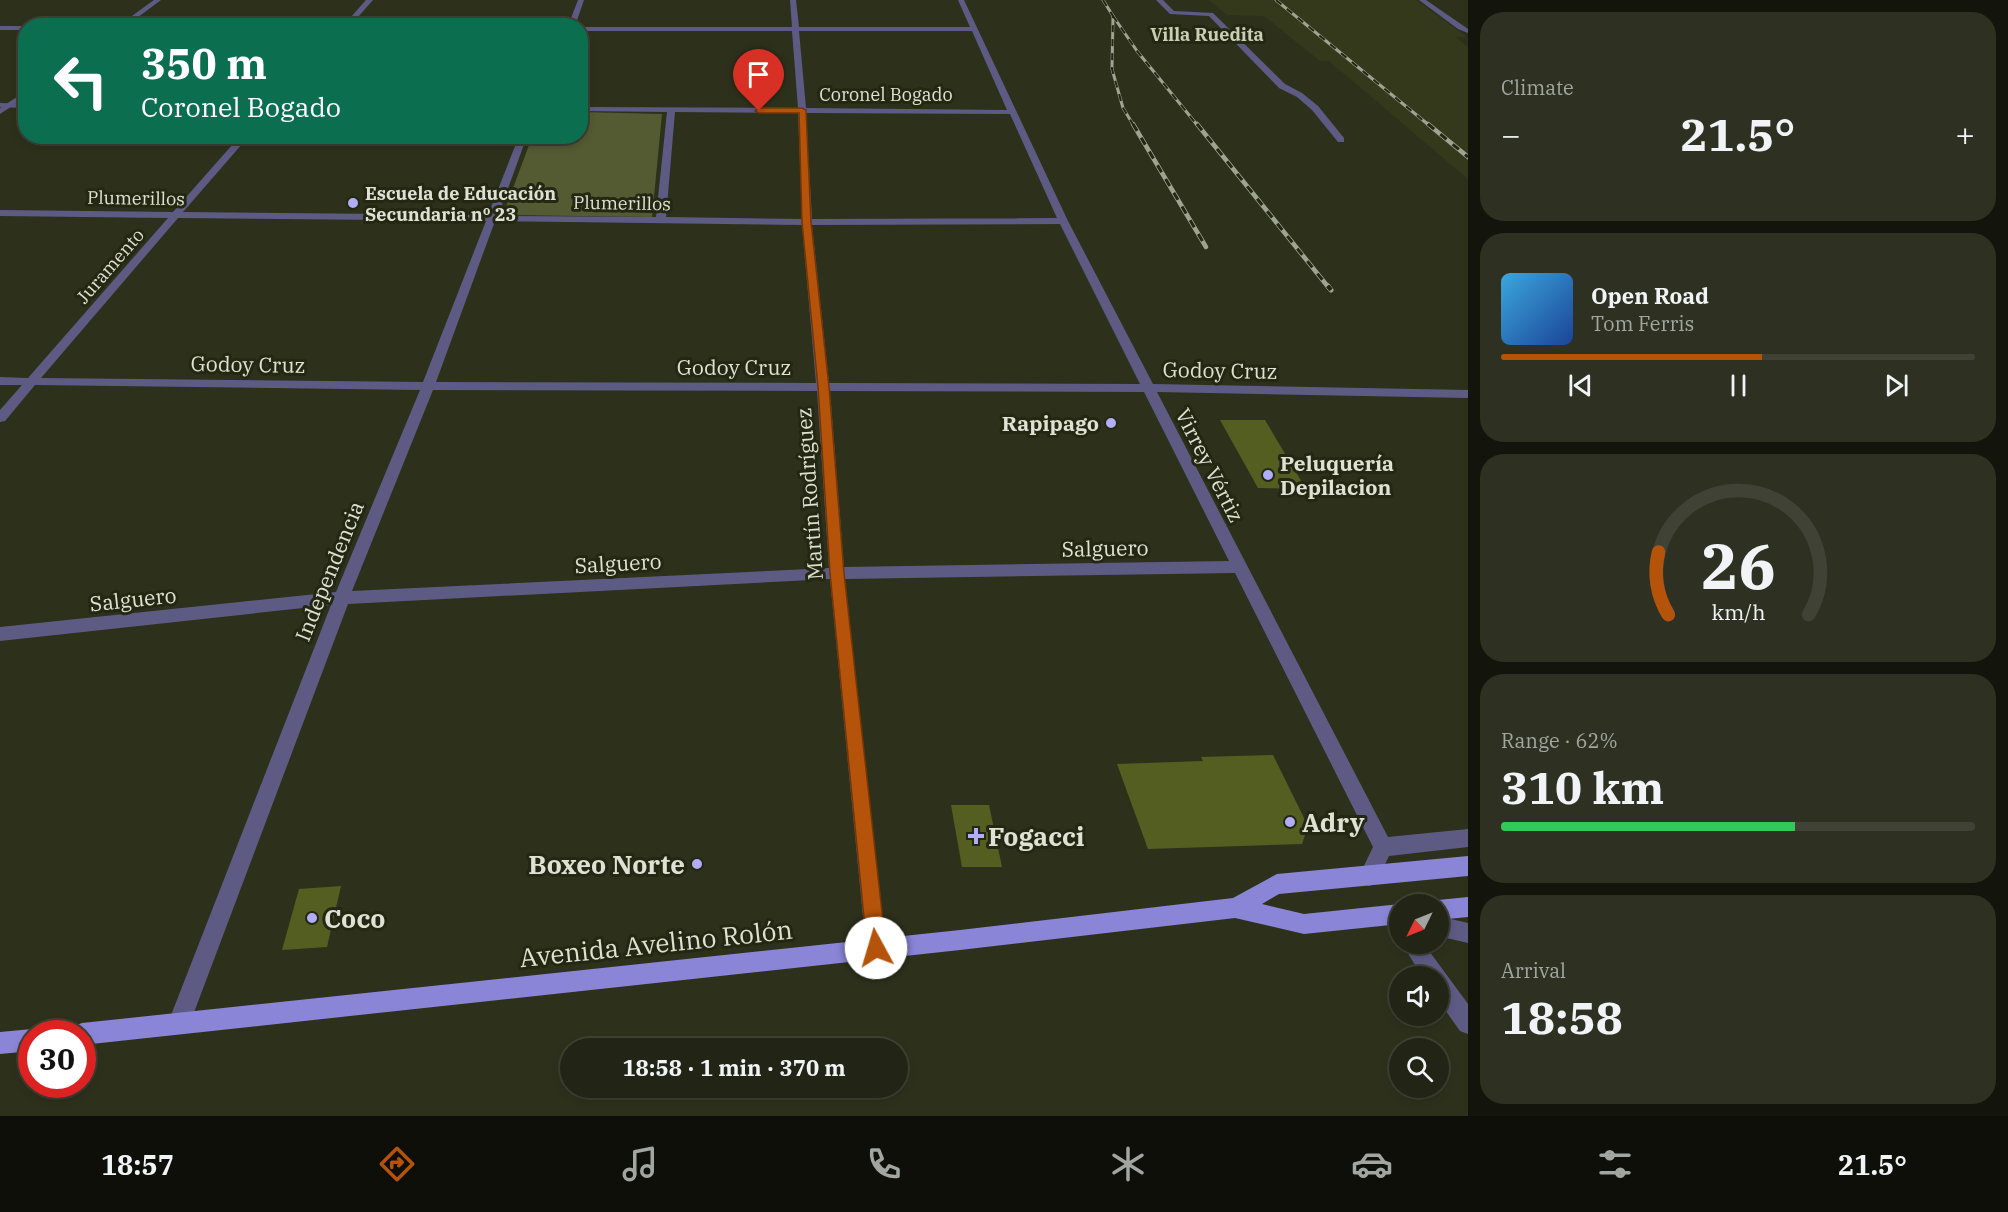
<!DOCTYPE html>
<meta charset="utf-8">
<style>
:root{--surface:#222515;--page:#2e3122;--text:#f1f3f6;--muted:#a2a5a0;--line:#3f4234;--accent:#b45309}
body{margin:0;font-family:"IBM Plex Serif",serif;background:var(--page);color:var(--text);height:100vh;display:flex;flex-direction:column;font-size:22px;white-space:nowrap}
*{box-sizing:border-box;margin:0}
p{font-size:20px;color:var(--muted)}
.icon{flex:none;width:33px;height:33px;fill:none;stroke:currentColor;stroke-width:2;stroke-linecap:round;stroke-linejoin:round}
.map{position:relative;flex:1;overflow:hidden}
.panel{display:flex;flex-direction:column;gap:12px;padding:12px;background:#13140c;width:540px}
.panel>*{flex:none}
.guide{position:absolute;left:18px;top:18px;width:570px;height:126px;border-radius:24px;box-shadow:0 3px 9px #0003,0 0 0 2px var(--line);background:#0b6e4f;color:#fff;overflow:hidden}
.needle{width:39px;rotate:227deg}
.fabs{position:absolute;left:1389px;top:894px;display:grid;gap:12px}
.fabs a{display:grid;place-items:center;width:60px;height:60px;border-radius:50%;background:var(--surface);box-shadow:0 3px 9px #0003,0 0 0 2px var(--line);font-size:30px}
.speed{position:absolute;left:18px;top:1020px;display:flex;gap:12px;font-size:30px;font-weight:700;text-align:center}
.speed>*{display:grid;place-content:center;width:78px;height:78px;border-radius:50%;background:var(--surface);box-shadow:0 3px 9px #0003,0 0 0 2px var(--line);line-height:1}
.speed .limit{border:9px solid #d22;background:#fff;color:#111}
.pin{position:absolute;display:grid;place-items:center;width:51px;height:51px;color:#fff;margin:-62px -26px;border-radius:50% 50% 50% 0;rotate:-45deg;box-shadow:0 0 6px #0007}
.pin .icon{rotate:45deg}
.me{position:absolute;width:66px;margin:-33px;rotate:354deg;stroke-linejoin:round;filter:drop-shadow(0 0 4px #0008)}
.turn{display:flex;align-items:center;gap:21px;height:126px;padding:0 24px;font-size:27px}
.turn .icon{width:78px;height:78px;stroke-width:2.5}
.turn b{display:block;font-size:42px;line-height:51px}
.big{font-size:45px;font-weight:700;line-height:1.1}
.panel .card{flex:1;display:flex;flex-direction:column;justify-content:center;gap:9px;min-width:0;padding:0 21px;border-radius:24px;background:var(--page)}
.panel .dial{align-items:center;gap:0}
.dial svg{height:156px;overflow:visible;fill:none;stroke:var(--line);stroke-width:7;stroke-linecap:round;text-anchor:middle}
.dial text{fill:var(--text);stroke:none}
.song{display:flex;align-items:center;gap:18px}
.cover{width:72px;height:72px;border-radius:9px;background:linear-gradient(135deg,hsl(200 70% 55%),hsl(220 70% 35%))}
.played{height:6px;border-radius:3px;background:linear-gradient(90deg,var(--accent) 55%,var(--line) 55%)}
.keys{display:flex;justify-content:space-around;direction:ltr}
.heat{display:flex;justify-content:space-between;align-items:center;font-size:33px;direction:ltr}
.charge{height:9px;border-radius:4px;background:linear-gradient(90deg,#34c759 62%,var(--line) 0)}
.trip{position:absolute;left:560px;top:1038px;width:348px;height:60px;border-radius:30px;background:var(--surface);box-shadow:0 3px 9px #0003,0 0 0 2px var(--line);font-weight:700;line-height:60px;text-align:center}
.tab-bar{display:flex;height:96px;justify-content:space-around;align-items:center;background:#0e0f08;color:var(--muted)}
.tab-bar .icon{width:42px;height:42px}
.tab-bar .selected{color:var(--accent)}
.tab-bar b{font-size:27px;color:var(--text)}
main{display:flex;flex:1;min-height:0}
.map>svg:first-child{display:block}
.built{fill:#34391c}
.green{fill:#545b33}
.building{fill:#555e21}
.lines{fill:none;stroke-linecap:round;stroke-linejoin:round}
.minor{fill:#5d5b84;fill-rule:evenodd}
.tertiary{fill:#5d5b84;fill-rule:evenodd}
.primary{fill:#8b85d8;fill-rule:evenodd}
.rail-far2-casing{stroke:#9fa393;stroke-width:3}
.rail-far1-casing{stroke:#9fa393;stroke-width:4.5}
.rail-casing{stroke:#9fa393;stroke-width:5}
.rail-far2{stroke:#242712;stroke-width:2;stroke-dasharray:7;stroke-linecap:butt}
.rail-far1{stroke:#242712;stroke-width:3;stroke-dasharray:8;stroke-linecap:butt}
.rail{stroke:#242712;stroke-width:4;stroke-dasharray:11;stroke-linecap:butt}
.route{fill:#b45309;stroke:#753606;stroke-width:1.5}
.poi-dot{fill:#b1adfa;stroke:#242712;stroke-width:2}
.labels{text-anchor:middle;dominant-baseline:central;stroke-width:6;stroke-linejoin:round;paint-order:stroke}
.far-neighbourhood-label{font-size:18px;font-weight:bold;fill:#c9ceb4;stroke:#242712}
.far-street-label{font-size:18px;fill:#dee1d4;stroke:#242712}
.far-poi-label{font-size:18px;font-weight:bold;fill:#dee1d4;stroke:#242712;text-anchor:start}
.street-label{font-size:21px;fill:#dee1d4;stroke:#242712}
.poi-label{font-size:21px;font-weight:bold;fill:#dee1d4;stroke:#242712;text-anchor:end}
.near-poi-label{font-size:26px;font-weight:bold;fill:#dee1d4;stroke:#242712;text-anchor:start}
.near-street-label{font-size:26px;fill:#dee1d4;stroke:#242712}
</style>
<main>
<div class="map">
<svg width="1468" height="1116" viewBox="0 0 1468 1116">
<rect width="100%" height="100%" fill="#2d311c"/>
<polygon class="built" points="1209,0 1416,0 1467,37 1455,37 1468,47 1468,179 1329,61 1320,61 1264,16 1227,15"/>
<polygon class="green" points="581,112 662,114 652,217 503,215 532,137 580,136"/>
<g class="building">
<polygon points="1220,420 1265,420 1306,489 1258,488"/>
<polygon points="1273,755 1308,826 1302,844 1148,849 1117,764 1203,761 1201,757"/>
<polygon points="951,805 989,805 1002,867 962,867"/>
<polygon points="341,886 327,947 282,950 299,889"/>
</g>
<g class="lines">
<g class="minor">
<polygon points="366,0 373,0 350,26 343,26"/>
<polygon points="578,0 584,0 575,26 568,26"/>
<path d="M790,0h6l3,27h171l-12,-27h6l104,221 85,163 315,6v8l-311,-6 231,445 80,-8v18l-79,9 -13,27 -7,3 -7,-3 -3,-7 14,-29 -138,-274 -390,6 41,369 -3,7 -7,3 -7,-3 -3,-7 -36,-369 -482,25 -158,419 -3,8 -8,3 -8,-3 -3,-8 163,-418 -331,36v-14l336,-35 84,-202 -385,-5 -30,36 -5,1v-12l22,-25h-22v-8l28,1 140,-160 -168,-2v-6l173,2 67,-76h9l-66,76 305,3 31,-79h8l-29,80 158,1 11,-105 -87,-1v-4l218,1 -6,-77h-212v-4h212zM799,31h173l35,79 -201,-2zM675,112l123,1 4,106 -136,-2zM806,113l204,1 47,104 -245,1zM178,218l308,3 -63,161 -382,-4zM495,221l307,4 14,158 -380,-1zM1060,224l80,160 -311,-1 -17,-158zM433,390l384,1 12,177 -477,23zM830,391l314,1 85,169 -385,6z"/>
<polygon points="1156,0 1163,0 1174,11 1213,13 1285,84 1302,93 1318,106 1344,138 1344,142 1338,142 1312,110 1297,97 1279,88 1209,16 1170,14"/>
<polygon points="1419,0 1426,0 1468,29 1468,33 1458,29"/>
<rect x="0" y="26" width="26" height="4"/>
<polygon points="0,103 26,104 26,108 0,107"/>
<polygon points="1438,916 1468,923 1468,943 1438,936"/>
<polygon points="1402,944 1424,944 1468,1004 1468,1034 1460,1031 1438,1000 1438,976 1422,976"/>
</g>
<g class="tertiary">
<polygon points="154,0 161,0 126,26 118,26"/>
<polygon points="26,91 26,97 0,114 0,108"/>
</g>
<g class="primary">
<polygon points="1468,856 1468,876 1279,894 1262,904 1304,914 1400,904 1400,924 1304,934 1235,918 960,950 82,1045 82,1034 71,1034 74,1026 82,1023 960,930 1233,898 1277,874"/>
<polygon points="1468,897 1468,917 1438,920 1438,904 1430,904 1438,900"/>
<polygon points="32,1029 40,1034 32,1034 32,1051 0,1054 0,1032"/>
</g>
<defs>
<g id="rail-far2">
<polyline points="1103,0 1113,16 1112,69 1123,108 1134,126"/>
<polyline points="1276,0 1430,126"/>
<polyline points="1113,16 1137,51 1198,126"/>
</g>
<g id="rail-far1">
<polyline points="1133,124 1206,247"/>
<polyline points="1197,124 1329,288"/>
<polyline points="1428,124 1468,157"/>
</g>
<polyline id="rail" points="1328,286 1331,290"/>
</defs>
<use href="#rail-far2" class="rail-far2-casing"/>
<use href="#rail-far1" class="rail-far1-casing"/>
<use href="#rail" class="rail-casing"/>
<use href="#rail-far2" class="rail-far2"/>
<use href="#rail-far1" class="rail-far1"/>
<use href="#rail" class="rail"/>
</g>
<polygon class="route" points="802,108 806,110 811,222 829,387 844,573 886,948 883,955 876,958 870,955 867,948 830,573 818,387 802,222 799,113 759,113 755,111 759,108"/>
<g class="poi-dot">
<circle cx="353" cy="203" r="6"/>
<circle cx="1111" cy="423" r="6"/>
<circle cx="1268" cy="475" r="6"/>
<circle cx="1290" cy="822" r="6"/>
<path d="M973 827h6v6h6v6h-6v6h-6v-6h-6v-6h6z"/>
<circle cx="697" cy="864" r="6"/>
<circle cx="312" cy="918" r="6"/>
</g>
<g class="labels">
<g class="far-neighbourhood-label">
<text x="1207" y="34">Villa Ruedita</text>
</g>
<g class="far-street-label">
<text x="886" y="94">Coronel Bogado</text>
<text transform="translate(136 198) rotate(1)">Plumerillos</text>
<text transform="translate(622 203) rotate(1)">Plumerillos</text>
<text transform="translate(110 266) rotate(-49)">Juramento</text>
</g>
<g class="far-poi-label">
<text x="365" y="193">Escuela de Educación<tspan x="365" dy="21">Secundaria nº 23</tspan></text>
</g>
<g class="street-label">
<text transform="translate(248 364) rotate(1)">Godoy Cruz</text>
<text x="734" y="367">Godoy Cruz</text>
<text transform="translate(1220 370) rotate(1)">Godoy Cruz</text>
<text transform="translate(1210 465) rotate(63)">Virrey Vértiz</text>
<text transform="translate(809 494) rotate(-94)">Martín Rodríguez</text>
<text transform="translate(1105 548) rotate(-1)">Salguero</text>
<text transform="translate(618 563) rotate(-3)">Salguero</text>
<text transform="translate(329 571) rotate(-68)">Independencia</text>
<text transform="translate(133 599) rotate(-6)">Salguero</text>
</g>
<g class="poi-label">
<text x="1099" y="423">Rapipago</text>
<text x="1280" y="463" text-anchor="start">Peluquería<tspan x="1280" dy="24">Depilacion</tspan></text>
</g>
<g class="near-poi-label">
<text x="1302" y="822">Adry</text>
<text x="988" y="836">Fogacci</text>
<text x="685" y="864" text-anchor="end">Boxeo Norte</text>
<text x="324" y="918">Coco</text>
</g>
<g class="near-street-label">
<text transform="translate(656 943) rotate(-6)">Avenida Avelino Rolón</text>
</g>
</g>
</svg>
<div class="fabs">
<a><svg class="needle" viewBox="-14 -14 28 28"><path d="M0-13l5 13h-10z" fill="#e53935"/><path d="M0 13l5-13h-10z" fill="#a2a5a0"/></svg></a>
<a><svg class="icon" aria-label="sound" viewBox="0 0 24 24"><path d="M4 9h4l5-4v14l-5-4H4zM17 9q2 3 0 6"/></svg></a>
<a><svg class="icon" aria-label="search" viewBox="0 0 24 24"><circle cx="10" cy="10" r="6"/><path d="M15 15l6 6"/></svg></a>
</div>
<div class="speed"><div class="limit">30</div></div>
<div class="pin" style="left:759px;top:111px;background:#d93025"><svg class="icon" aria-label="arrive" viewBox="0 0 24 24"><path d="M6 21V4h12l-3 4 3 4H6"/></svg></div>
<svg class="me" style="left:876px;top:948px" viewBox="-20 -20 40 40"><circle r="19" fill="#fff"/><path d="M0-13L10 11 0 6-10 11z" fill="#b45309"/></svg>
<div class="trip">18:58 · 1 min · 370 m</div>
<div class="guide">
<div class="turn"><svg class="icon" aria-label="left" viewBox="0 0 24 24"><path d="M17 20v-9H6M10 6l-5 5 5 5"/></svg><div><b>350 m</b>Coronel Bogado</div></div>
</div>
</div>
<section class="panel">
<div class="card"><p>Climate</p>
<div class="heat"><a>−</a><b class="big">21.5°</b><a>+</a></div>
</div>
<div class="card">
<div class="song"><i class="cover"></i><div><b>Open Road</b><p>Tom Ferris</p></div></div>
<div class="played"></div>
<div class="keys"><svg class="icon" aria-label="previous" viewBox="0 0 24 24"><path d="M18 5L8 12l10 7zM5 5v14"/></svg><svg class="icon" aria-label="pause" viewBox="0 0 24 24"><path d="M8 5v14M16 5v14"/></svg><svg class="icon" aria-label="next" viewBox="0 0 24 24"><path d="M6 5l10 7-10 7zM19 5v14"/></svg></div>
</div>
<div class="card dial"><svg viewBox="0 0 100 80">
<path d="M14 69A42 42 0 1 1 86 69"/>
<path d="M14 69A42 42 0 0 1 9 37" stroke="#b45309"/>
<text x="50" y="56" font-size="32" font-weight="700">26</text>
<text x="50" y="72" font-size="11">km/h</text>
</svg></div>
<div class="card"><p>Range · 62%</p><b class="big">310 km</b><div class="charge"></div></div>
<div class="card"><p>Arrival</p><b class="big">18:58</b></div>
</section>
</main>
<nav class="tab-bar">
<b>18:57</b>
<svg class="icon selected" aria-label="directions" viewBox="0 0 24 24"><path d="M12 3l9 9-9 9-9-9zM9 14v-3h6M13 9l2 2-2 2"/></svg>
<svg class="icon" aria-label="music" viewBox="0 0 24 24"><path d="M9 18V5l10-2v13"/><circle cx="6" cy="18" r="3"/><circle cx="16" cy="16" r="3"/></svg>
<svg class="icon" aria-label="phone" viewBox="0 0 24 24"><path d="M5 4h4l2 5-3 2q2 4 5 5l2-3 5 2v4C11 20 4 13 5 4z"/></svg>
<svg class="icon" aria-label="climate" viewBox="0 0 24 24"><path d="M12 3v18M4 7l16 10M4 17L20 7"/></svg>
<svg class="icon" aria-label="car" viewBox="0 0 24 24"><path d="M5 17H2v-5l4-1 3-4h7l3 4 3 1v5h-3M9 17h6M6 11h13"/><circle cx="7" cy="17" r="2"/><circle cx="17" cy="17" r="2"/></svg>
<svg class="icon" aria-label="filters" viewBox="0 0 24 24"><path d="M4 7h16M4 17h16"/><circle cx="9" cy="7" r="2"/><circle cx="15" cy="17" r="2"/></svg>
<b>21.5°</b>
</nav>
